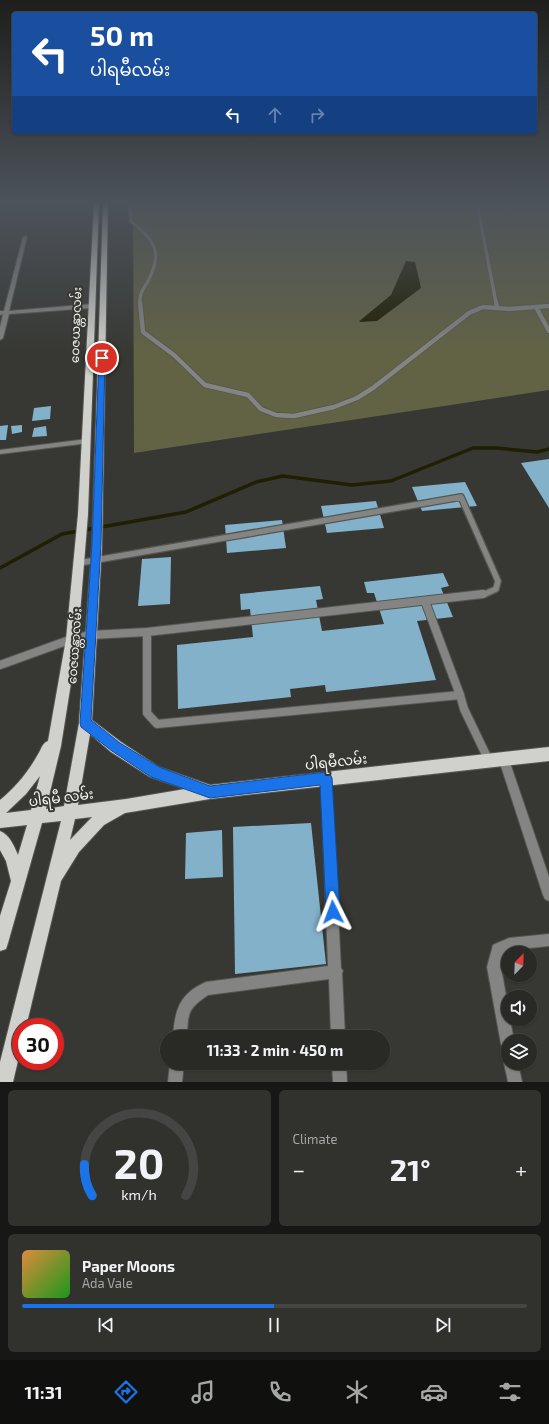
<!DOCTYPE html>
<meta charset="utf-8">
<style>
:root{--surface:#292a26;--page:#31322e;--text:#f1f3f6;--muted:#a5a7a7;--line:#454643;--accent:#1a73e8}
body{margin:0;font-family:"Exo 2","Noto Sans Myanmar",sans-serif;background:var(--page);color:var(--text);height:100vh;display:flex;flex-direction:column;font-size:15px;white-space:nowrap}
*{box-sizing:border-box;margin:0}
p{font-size:13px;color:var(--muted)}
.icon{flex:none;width:22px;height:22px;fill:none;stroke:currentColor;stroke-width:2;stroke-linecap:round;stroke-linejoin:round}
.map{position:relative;height:1082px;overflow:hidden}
.drawer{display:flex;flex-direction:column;gap:8px;padding:8px;background:#171715;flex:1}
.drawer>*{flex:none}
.banner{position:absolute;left:12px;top:12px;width:525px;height:122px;border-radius:4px;box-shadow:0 1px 3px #0004,0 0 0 1px var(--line);background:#1a4fa0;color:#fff;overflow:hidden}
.needle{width:26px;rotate:23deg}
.tools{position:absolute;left:501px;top:946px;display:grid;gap:8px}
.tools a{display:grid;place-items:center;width:36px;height:36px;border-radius:50%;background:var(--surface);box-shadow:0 1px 3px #0004,0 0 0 1px var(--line);font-size:20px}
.speed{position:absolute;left:12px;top:1018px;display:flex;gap:8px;font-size:20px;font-weight:700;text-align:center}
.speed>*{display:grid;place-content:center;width:52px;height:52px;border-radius:50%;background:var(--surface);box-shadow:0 1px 3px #0004,0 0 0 1px var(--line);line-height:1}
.speed .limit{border:6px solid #d22;background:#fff;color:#111}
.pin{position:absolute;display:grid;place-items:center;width:34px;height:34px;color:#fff;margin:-17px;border:2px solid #fff;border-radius:50%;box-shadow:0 1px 4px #0007}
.me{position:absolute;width:44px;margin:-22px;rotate:357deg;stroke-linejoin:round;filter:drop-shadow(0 0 3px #0008)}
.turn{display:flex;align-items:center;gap:14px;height:84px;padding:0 12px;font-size:18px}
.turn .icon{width:52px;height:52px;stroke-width:2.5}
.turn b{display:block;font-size:28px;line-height:34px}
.lanes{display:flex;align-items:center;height:38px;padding:0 12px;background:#0003;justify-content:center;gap:20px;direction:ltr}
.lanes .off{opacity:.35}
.big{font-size:30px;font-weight:700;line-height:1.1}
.drawer .tile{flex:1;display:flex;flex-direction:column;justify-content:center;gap:6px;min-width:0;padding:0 14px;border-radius:6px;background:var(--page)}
.drawer .dial{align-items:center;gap:0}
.dial svg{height:104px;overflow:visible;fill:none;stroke:var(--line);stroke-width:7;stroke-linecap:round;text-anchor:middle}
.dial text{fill:var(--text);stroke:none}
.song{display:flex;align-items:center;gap:12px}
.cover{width:48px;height:48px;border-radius:6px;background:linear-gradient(135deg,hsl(30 70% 55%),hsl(120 70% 35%))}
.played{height:4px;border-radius:2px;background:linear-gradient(90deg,var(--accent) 50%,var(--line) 50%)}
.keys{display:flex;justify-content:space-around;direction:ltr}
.heat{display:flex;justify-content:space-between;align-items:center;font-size:22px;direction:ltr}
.drawer .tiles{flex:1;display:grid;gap:8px;grid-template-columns:1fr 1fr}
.tile:last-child{grid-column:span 2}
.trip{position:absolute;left:160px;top:1030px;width:230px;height:40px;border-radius:20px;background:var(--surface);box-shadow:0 1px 3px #0004,0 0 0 1px var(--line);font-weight:700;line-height:40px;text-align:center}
.tabs{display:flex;height:64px;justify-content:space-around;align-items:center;background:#10110f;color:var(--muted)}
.tabs .icon{width:28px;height:28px}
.tabs .on{color:var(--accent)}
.tabs b{font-size:18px;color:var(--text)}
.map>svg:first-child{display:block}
.green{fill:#626345;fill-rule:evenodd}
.water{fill:#1f1f02}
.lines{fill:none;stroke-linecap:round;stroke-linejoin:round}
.stream{stroke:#1f1f02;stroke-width:3.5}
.building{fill:#83b1c9}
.lane-far3-casing{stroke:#555651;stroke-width:4.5}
.lane-far2-casing{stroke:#555651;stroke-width:6}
.lane-far1-casing{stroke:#555651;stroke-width:8}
.lane-casing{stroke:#555651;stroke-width:10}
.street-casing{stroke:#555651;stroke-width:2}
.primary-casing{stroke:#555651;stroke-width:2}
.lane-far3{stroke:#848482;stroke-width:3.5}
.lane-far2{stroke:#848482;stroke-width:4.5}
.lane-far1{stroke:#848482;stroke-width:5.5}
.lane{stroke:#848482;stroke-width:8}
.street{fill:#848482;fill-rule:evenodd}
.primary{fill:#d0d1cc;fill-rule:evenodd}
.route{fill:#1a73e8;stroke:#114b97}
.labels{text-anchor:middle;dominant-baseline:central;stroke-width:4;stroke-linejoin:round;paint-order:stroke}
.street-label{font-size:12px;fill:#f4f4f1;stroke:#373833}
.near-street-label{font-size:14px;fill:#f4f4f1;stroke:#373833}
</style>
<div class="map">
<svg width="549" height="1082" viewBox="0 0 549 1082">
<rect width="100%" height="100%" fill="#373833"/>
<path class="green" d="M133,203h416v187l-415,63zM391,295l-14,26h-18z"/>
<polygon class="water" points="406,261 415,262 421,288 377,321 359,322 391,295"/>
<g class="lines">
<polyline class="stream" points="0,568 62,534 186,512 256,482 283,476 352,485 391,481 473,448 496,448 537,452 549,449"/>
</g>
<g class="building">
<polygon points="51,406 50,419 32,421 34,408"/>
<polygon points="8,425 6,440 0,440 0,426"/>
<polygon points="22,425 22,432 12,434 11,426"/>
<polygon points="46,426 47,436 32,437 34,428"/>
<polygon points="549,459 549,508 521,463"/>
<polygon points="465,482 477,506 422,511 412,487"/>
<polygon points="376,501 384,528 327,533 321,506"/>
<polygon points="282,520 286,548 227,553 225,525"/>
<polygon points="171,557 170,604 138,606 142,559"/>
<polygon points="443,573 449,586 441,588 453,617 417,621 436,680 326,692 325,685 290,689 291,697 178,709 177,645 253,637 250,609 241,610 240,594 320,586 323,599 316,600 322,631 384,624 374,593 367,593 364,582"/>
<polygon points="311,823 326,964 235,974 233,827"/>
<polygon points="222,830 223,877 185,879 186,833"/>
</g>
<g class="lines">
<defs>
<g id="lane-far3">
<path d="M130,203l1,18c24,21 33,31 16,62 -4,6 -8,12 -7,20"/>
<polyline points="477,203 496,303"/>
</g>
<g id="lane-far2">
<polyline points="140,302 143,332 174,355 205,385 248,395 261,409 276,415 294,416 334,407 357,398 373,388 469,313 483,307 509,309 549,306"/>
<polyline points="496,302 497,307"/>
<polyline points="536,307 549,331"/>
</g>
<polyline id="lane-far1" points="79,563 461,497 498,581 496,589 485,594 475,595"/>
<g id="lane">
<polyline points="425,601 460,695"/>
<polyline points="147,632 147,713 157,724 460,695 464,709 489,761"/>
<polyline points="0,665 72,639 91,635 147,632 483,594"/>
</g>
<g id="street">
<polygon points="25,236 27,237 9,311 92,304 95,306 92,308 9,314 3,338 0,340 0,327 3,314 0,315 0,311 4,311 23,237"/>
<polygon points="87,439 90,441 89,443 0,454 0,450"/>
<polygon points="504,755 508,756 509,760 549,877 549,901 545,899 543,895 499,760 500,756"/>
<path d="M326,773l4,1 1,4 10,190 2,3 -1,2 3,64h-14l-2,-58 -121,16c-21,14 -20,19 -21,42h-14c2,-27 6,-43 33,-55l122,-16 -7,-188 1,-4z"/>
<polygon points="549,934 549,946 510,950 503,954 501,967 508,1007 508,1019 510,1019 514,1041 508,1041 508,1051 503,1049 501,1044 487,967 493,945 509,938"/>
<polygon points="508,1057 508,1063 518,1063 522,1082 508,1082 504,1063 506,1058"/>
<polygon points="170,1063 184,1063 182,1082 168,1082"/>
<polygon points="332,1063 346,1063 347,1082 333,1082"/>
</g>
<path id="primary" d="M94,203h5l-11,311 -10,125 -17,107 -15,63 18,-3 15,-83 13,-178 11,-342h5l-6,342 -10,175 29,22 38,25 51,18 339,-38v14l-339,38 -85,14 -21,12 -25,27 -18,29 -35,146h-5v21l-8,34h-13v-20l61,-241 -19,2 -34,120 -2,6 -6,2v-35l11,-35 -5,-20 -6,-11v-19c10,4 14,15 18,24l9,-30 -27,3v-28c15,-12 28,-28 37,-44 4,-6 5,-13 11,-15l18,-102 12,-125zM90,734l21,18 39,25 35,12 -59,10 -48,6zM40,776l-9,34 -25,3 20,-19zM92,817l-22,23 5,-21z"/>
</defs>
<use href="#lane-far3" class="lane-far3-casing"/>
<use href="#lane-far2" class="lane-far2-casing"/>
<use href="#lane-far1" class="lane-far1-casing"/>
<use href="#lane" class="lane-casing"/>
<use href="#street" class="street-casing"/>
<use href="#primary" class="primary-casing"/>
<use href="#lane-far3" class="lane-far3"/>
<use href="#lane-far2" class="lane-far2"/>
<use href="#lane-far1" class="lane-far1"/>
<use href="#lane" class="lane"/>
<use href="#street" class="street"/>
<use href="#primary" class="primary"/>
</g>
<linearGradient id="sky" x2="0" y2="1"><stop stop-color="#1e1f1c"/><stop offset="0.57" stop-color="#4d535b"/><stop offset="1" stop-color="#4d535b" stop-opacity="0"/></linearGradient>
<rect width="549" height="355" fill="url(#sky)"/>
<polygon class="route" points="99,356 105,358 101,544 91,720 120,743 159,767 210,786 326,772 330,774 332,778 340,912 338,917 333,919 328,917 326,912 320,785 210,798 151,777 112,751 81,727 80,723 92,544"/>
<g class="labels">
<g class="street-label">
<text transform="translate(75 325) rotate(-88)">ဝေဇယန္တာလမ်း</text>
<text transform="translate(74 646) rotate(-86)">ဝေဇယန္တာလမ်း</text>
</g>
<g class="near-street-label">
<text transform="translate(336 761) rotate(-6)">ပါရမီလမ်း</text>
<text transform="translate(61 797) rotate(-7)">ပါရမီ လမ်း</text>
</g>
</g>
</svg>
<div class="tools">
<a><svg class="needle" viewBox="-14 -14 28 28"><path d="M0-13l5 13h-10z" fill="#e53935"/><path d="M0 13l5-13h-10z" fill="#a5a7a7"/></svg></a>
<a><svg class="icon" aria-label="sound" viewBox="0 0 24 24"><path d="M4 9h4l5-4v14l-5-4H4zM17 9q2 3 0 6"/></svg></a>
<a><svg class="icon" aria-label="layers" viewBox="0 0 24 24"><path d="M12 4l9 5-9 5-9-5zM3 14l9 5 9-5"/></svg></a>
</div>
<div class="speed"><div class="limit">30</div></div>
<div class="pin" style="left:102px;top:358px;background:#d93025"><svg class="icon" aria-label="arrive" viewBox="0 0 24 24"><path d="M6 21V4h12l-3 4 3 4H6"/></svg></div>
<svg class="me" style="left:333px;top:912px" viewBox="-20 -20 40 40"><path d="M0-17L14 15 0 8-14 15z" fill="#1a73e8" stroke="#fff" stroke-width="4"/></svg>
<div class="trip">11:33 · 2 min · 450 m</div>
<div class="banner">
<div class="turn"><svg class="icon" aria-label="left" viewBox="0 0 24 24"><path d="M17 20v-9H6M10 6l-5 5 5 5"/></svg><div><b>50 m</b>ပါရမီလမ်း</div></div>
<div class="lanes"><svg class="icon" aria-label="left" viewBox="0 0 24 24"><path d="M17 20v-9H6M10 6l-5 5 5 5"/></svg><svg class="icon off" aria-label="ahead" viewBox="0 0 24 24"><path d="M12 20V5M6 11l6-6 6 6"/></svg><svg class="icon off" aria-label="right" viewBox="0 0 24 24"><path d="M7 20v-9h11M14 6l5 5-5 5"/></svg></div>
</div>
</div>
<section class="drawer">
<div class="tiles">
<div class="tile dial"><svg viewBox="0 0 100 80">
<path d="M14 69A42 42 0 1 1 86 69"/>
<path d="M14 69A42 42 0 0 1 8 45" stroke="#1a73e8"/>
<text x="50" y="56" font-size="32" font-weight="700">20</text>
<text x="50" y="72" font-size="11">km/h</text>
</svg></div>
<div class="tile"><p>Climate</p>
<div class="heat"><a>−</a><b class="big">21°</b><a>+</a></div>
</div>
<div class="tile">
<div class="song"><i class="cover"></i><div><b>Paper Moons</b><p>Ada Vale</p></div></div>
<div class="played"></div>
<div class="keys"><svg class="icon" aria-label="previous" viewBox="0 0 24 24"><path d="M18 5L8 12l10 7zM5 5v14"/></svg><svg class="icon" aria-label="pause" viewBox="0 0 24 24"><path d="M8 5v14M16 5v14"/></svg><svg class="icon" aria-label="next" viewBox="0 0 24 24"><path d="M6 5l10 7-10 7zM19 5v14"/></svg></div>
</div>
</div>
</section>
<nav class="tabs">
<b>11:31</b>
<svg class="icon on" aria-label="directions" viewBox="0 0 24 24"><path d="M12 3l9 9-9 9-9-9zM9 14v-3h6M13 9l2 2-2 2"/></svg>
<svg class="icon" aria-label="music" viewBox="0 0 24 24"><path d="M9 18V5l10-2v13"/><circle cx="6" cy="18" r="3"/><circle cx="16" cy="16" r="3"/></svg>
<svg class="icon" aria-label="phone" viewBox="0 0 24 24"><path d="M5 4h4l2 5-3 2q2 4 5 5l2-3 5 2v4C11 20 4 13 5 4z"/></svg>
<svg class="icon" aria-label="climate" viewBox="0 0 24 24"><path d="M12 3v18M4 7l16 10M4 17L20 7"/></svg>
<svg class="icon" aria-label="car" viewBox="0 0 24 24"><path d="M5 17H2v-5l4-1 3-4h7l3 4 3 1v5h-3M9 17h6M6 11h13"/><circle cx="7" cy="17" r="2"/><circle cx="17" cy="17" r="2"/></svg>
<svg class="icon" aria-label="filters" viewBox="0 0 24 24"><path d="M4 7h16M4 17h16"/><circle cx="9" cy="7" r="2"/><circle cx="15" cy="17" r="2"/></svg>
</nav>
